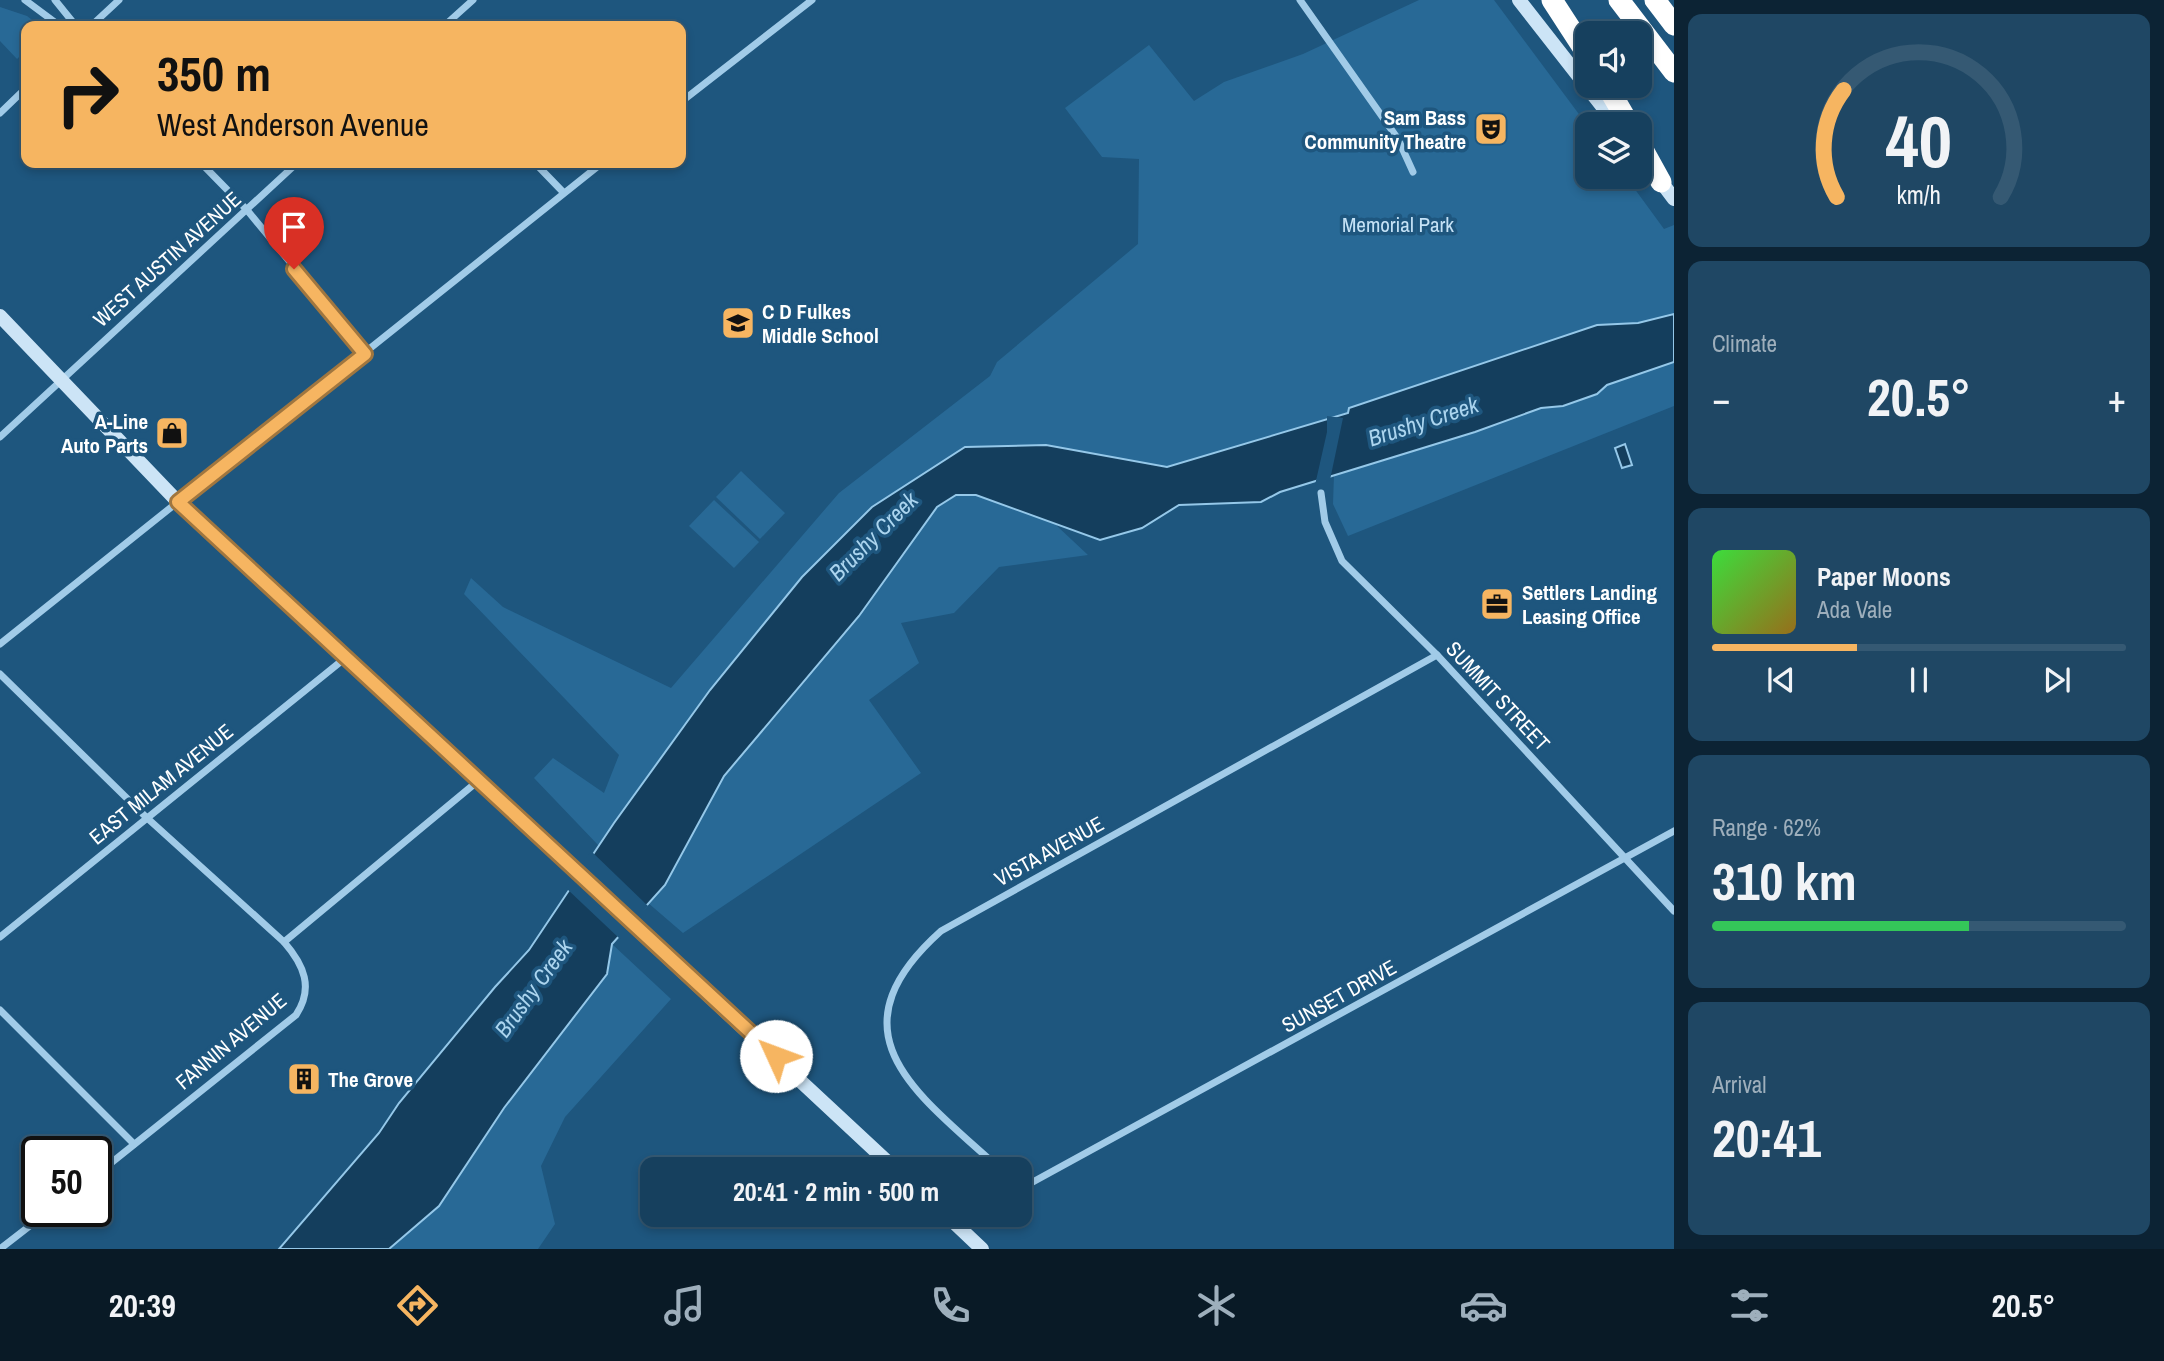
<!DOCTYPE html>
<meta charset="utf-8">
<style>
:root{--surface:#16405e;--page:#1f4764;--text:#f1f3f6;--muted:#9eafbc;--line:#355973;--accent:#f6b561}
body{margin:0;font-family:"Archivo Narrow",sans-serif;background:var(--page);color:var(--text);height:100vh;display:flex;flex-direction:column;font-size:26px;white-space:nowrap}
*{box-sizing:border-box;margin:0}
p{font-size:23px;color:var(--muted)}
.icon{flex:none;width:38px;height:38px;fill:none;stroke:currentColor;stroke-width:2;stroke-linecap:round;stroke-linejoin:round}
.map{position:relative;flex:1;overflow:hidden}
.side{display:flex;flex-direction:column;gap:14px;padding:14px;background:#0c2334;width:490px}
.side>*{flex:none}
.hud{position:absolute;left:21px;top:21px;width:665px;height:147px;border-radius:14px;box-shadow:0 4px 10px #0003,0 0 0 2px var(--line);background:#f6b561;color:#111;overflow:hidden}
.fabs{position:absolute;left:1575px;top:21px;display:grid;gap:14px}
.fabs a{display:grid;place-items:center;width:77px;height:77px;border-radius:14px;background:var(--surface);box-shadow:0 4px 10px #0003,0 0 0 2px var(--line);font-size:35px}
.speed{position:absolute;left:21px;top:1136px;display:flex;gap:14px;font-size:35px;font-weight:700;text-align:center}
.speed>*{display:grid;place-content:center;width:91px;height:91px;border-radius:50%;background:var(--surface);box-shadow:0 4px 10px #0003,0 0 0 2px var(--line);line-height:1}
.speed .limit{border:4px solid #111;border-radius:10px;background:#fff;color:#111}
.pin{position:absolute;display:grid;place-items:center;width:60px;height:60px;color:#fff;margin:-72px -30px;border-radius:50% 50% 50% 0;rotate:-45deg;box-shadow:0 0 7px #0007}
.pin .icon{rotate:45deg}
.me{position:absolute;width:77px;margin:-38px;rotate:313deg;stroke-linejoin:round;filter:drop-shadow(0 0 5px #0008)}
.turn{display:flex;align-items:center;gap:24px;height:147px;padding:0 21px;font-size:32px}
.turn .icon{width:91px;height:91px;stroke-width:2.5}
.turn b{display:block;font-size:49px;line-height:60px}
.big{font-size:52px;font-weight:700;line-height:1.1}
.side .tile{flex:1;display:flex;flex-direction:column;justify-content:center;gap:10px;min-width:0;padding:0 24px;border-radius:14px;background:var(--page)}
.side .dial{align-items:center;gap:0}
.dial svg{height:182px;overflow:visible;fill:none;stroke:var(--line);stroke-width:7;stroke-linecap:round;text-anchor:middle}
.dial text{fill:var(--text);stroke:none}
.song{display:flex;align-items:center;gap:21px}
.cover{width:84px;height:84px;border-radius:10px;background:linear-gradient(135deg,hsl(120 70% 55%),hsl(40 70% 35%))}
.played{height:7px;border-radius:4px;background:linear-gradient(90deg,var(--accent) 35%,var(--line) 35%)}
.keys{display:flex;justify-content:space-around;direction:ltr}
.heat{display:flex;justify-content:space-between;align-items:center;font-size:38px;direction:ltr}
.charge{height:10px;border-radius:5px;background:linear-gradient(90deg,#34c759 62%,var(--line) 0)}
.trip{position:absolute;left:640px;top:1157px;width:392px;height:70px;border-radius:14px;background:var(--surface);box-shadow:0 4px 10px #0003,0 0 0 2px var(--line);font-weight:700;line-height:70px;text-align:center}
.tabs{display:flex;height:112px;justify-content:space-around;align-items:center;background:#091a26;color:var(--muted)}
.tabs .icon{width:49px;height:49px}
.tabs .selected{color:var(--accent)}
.tabs b{font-size:32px;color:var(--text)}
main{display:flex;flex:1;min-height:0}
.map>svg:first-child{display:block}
.green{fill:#286996}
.water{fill:#143e5d;stroke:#95c8e9;stroke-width:2}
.pier{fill:#1e567e}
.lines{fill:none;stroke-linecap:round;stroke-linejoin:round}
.minor{stroke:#a1cbe8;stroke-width:7}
.secondary{stroke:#cce4f6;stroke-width:14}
.motorway{stroke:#fff;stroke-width:21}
.route-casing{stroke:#a0763f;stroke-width:18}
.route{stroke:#f6b561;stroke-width:12}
.labels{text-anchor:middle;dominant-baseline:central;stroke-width:7;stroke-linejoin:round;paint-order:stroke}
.poi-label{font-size:21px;font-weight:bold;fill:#fff;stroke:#1e567e;text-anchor:start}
.park-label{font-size:21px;fill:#c5e2f6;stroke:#1e567e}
.street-label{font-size:21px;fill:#fff;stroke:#1e567e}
.water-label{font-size:23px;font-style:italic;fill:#acd5ef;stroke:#1e567e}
</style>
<main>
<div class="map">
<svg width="1674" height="1249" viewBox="0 0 1674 1249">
<rect width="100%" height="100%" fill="#1e567e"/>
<g class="green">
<polygon points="1419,0 1494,0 1587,125 1587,177 1626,177 1664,229 1674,225 1674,406 1348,536 1333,504 1334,475 1348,413 1167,467 1046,445 1057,526 1088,555 999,567 954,613 901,623 919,663 869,700 921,773 683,933 647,902 665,885 724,776 859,616 937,507 956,495 965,447 872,507 802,577 710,690 599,846 534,778 553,758 604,793 619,755 464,594 471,578 503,607 671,688 839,493 990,376 997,362 1138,244 1139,159 1102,157 1065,108 1149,45 1194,101 1224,82 1303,54"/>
<polygon points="0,7 27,16 40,26 26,26 26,50 17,59 0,41"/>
<polygon points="741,471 785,513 760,539 716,497"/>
<polygon points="714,500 759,542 734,568 689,526"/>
<polygon points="612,944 671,999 565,1117 541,1166 555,1224 538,1249 389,1249 439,1206 504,1108 607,974"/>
</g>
<g class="water">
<polygon points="1674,314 1674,362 1607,385 1597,394 1563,406 1541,408 1475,432 1280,492 1261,502 1179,505 1142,528 1100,540 976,495 956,495 937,507 859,616 724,776 665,885 612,944 607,974 504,1108 439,1206 389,1249 279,1249 379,1133 399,1103 495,987 529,950 614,823 710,690 802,577 872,507 965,447 1046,445 1167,467 1348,413 1349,408 1597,325 1638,323"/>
<polygon points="1625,444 1632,465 1622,468 1615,448"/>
</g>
<g class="pier">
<polygon points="1327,416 1343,418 1330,480 1315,485 1327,432"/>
<polygon points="591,851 648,906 620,939 566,888"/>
</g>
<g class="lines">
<g class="minor">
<polyline points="25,0 60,26"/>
<polyline points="55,0 76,26"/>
<polyline points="1300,0 1398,139 1413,172"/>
<polyline points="91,26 119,0"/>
<polyline points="444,26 473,0"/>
<polyline points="681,102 812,0"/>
<polyline points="0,113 26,88"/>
<polyline points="201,163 247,210 365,353"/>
<polyline points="535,163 563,192"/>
<polyline points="0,437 297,163"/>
<polyline points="1321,493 1325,522 1342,561 1437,655 1674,911"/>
<polyline points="0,644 602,163"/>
<path d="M0,674l146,143 138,125c20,23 30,46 12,73l-200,160"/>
<polyline points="0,937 344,659"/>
<polyline points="284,942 478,781"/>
<polyline points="0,1010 134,1144"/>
<path d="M1000,1169c-82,-75 -174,-135 -59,-238l496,-276"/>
<polyline points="1020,1189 1674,831"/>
<polyline points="961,1227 979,1214"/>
<polyline points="0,1249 49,1211"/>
</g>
<g class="secondary">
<polyline points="1519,0 1616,124"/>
<polyline points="1656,175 1674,199"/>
<polyline points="0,316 178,502 895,1169"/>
<polyline points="945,1214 982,1249"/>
</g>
<g class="motorway">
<polyline points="1552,0 1587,54"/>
<polyline points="1619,0 1674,72"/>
<polyline points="1655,0 1674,25"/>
<polyline points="1607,86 1629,124"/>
<polyline points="1640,144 1661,182"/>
</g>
</g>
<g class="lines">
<defs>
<polyline id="route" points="294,269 365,354 178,502 776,1056"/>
</defs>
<use href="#route" class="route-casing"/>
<use href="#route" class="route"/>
</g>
<defs>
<symbol id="theatre-square" viewBox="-11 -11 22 22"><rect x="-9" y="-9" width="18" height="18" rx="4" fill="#f6b561" stroke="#1e567e"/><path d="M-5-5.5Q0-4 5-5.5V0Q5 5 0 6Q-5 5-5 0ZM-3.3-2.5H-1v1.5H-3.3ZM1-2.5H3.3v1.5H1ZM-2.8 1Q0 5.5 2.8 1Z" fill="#111"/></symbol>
<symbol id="school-square" viewBox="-11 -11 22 22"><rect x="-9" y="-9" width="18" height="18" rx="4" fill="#f6b561" stroke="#1e567e"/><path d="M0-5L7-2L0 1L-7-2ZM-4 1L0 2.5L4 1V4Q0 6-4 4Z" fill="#111"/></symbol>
<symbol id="shop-square" viewBox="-11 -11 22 22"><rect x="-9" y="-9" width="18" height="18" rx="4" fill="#f6b561" stroke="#1e567e"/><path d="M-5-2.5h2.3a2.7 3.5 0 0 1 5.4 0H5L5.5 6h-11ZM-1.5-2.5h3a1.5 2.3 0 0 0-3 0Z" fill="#111"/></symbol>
<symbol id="office-square" viewBox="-11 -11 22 22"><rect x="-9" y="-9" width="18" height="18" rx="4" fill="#f6b561" stroke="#1e567e"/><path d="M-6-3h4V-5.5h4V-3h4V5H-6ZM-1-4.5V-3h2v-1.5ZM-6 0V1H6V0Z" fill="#111"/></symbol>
<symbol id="building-square" viewBox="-11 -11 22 22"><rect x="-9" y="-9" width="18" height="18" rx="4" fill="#f6b561" stroke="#1e567e"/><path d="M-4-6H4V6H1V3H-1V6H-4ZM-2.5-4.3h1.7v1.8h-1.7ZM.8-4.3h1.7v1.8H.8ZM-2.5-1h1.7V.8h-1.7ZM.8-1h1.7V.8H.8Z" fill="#111"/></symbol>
</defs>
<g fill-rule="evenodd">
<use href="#theatre-square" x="1472" y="110" width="38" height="38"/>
<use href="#school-square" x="719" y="304" width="38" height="38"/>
<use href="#shop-square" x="153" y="414" width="38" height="38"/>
<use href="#office-square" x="1478" y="585" width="38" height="38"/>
<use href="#building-square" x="285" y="1060" width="38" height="38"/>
</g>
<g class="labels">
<g class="poi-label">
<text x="1466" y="117" text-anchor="end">Sam Bass<tspan x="1466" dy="24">Community Theatre</tspan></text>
<text x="762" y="311">C D Fulkes<tspan x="762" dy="24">Middle School</tspan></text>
<text x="148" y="421" text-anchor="end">A-Line<tspan x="148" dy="24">Auto Parts</tspan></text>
<text x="1522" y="592">Settlers Landing<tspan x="1522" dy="24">Leasing Office</tspan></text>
<text x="328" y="1079">The Grove</text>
</g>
<g class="park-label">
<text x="1398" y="224">Memorial Park</text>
</g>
<g class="street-label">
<text transform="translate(167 259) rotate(-42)">WEST AUSTIN AVENUE</text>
<text transform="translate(1498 696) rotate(47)">SUMMIT STREET</text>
<text transform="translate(161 784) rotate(-39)">EAST MILAM AVENUE</text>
<text transform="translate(1049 851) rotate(-29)">VISTA AVENUE</text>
<text transform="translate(1339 996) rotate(-29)">SUNSET DRIVE</text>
<text transform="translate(231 1041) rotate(-40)">FANNIN AVENUE</text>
</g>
<g class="water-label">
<text transform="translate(1423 421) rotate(-18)">Brushy Creek</text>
<text transform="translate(873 536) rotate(-45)">Brushy Creek</text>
<text transform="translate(533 988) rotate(-54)">Brushy Creek</text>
</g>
</g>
</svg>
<div class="fabs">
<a><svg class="icon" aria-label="sound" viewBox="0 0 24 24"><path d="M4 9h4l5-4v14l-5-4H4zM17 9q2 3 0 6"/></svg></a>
<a><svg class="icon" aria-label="layers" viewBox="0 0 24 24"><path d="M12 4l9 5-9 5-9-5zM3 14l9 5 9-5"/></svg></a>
</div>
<div class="speed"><div class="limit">50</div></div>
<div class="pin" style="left:294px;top:269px;background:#d93025"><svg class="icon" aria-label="arrive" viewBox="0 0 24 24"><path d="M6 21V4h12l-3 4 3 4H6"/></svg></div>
<svg class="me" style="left:776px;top:1056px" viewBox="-20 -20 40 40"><circle r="19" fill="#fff"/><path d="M0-13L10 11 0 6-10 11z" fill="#f6b561"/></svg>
<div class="trip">20:41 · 2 min · 500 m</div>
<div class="hud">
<div class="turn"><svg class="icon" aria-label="right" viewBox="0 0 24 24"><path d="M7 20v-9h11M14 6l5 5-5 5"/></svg><div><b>350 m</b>West Anderson Avenue</div></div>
</div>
</div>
<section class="side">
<div class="tile dial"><svg viewBox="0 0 100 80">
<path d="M14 69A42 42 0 1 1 86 69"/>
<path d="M14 69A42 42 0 0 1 17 22" stroke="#f6b561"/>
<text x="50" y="56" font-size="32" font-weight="700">40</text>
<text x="50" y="72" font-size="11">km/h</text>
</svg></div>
<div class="tile"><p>Climate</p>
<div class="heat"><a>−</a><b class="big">20.5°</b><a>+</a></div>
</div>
<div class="tile">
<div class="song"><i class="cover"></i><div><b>Paper Moons</b><p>Ada Vale</p></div></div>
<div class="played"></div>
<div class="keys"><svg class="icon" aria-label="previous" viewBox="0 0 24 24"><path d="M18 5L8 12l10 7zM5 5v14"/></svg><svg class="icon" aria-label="pause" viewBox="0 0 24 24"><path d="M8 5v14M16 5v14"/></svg><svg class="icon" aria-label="next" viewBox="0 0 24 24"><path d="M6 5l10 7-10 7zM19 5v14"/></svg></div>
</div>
<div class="tile"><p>Range · 62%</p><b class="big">310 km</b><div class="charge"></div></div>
<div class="tile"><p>Arrival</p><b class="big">20:41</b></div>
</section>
</main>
<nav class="tabs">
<b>20:39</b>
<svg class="icon selected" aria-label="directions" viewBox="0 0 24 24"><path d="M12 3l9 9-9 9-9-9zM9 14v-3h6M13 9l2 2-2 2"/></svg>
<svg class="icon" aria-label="music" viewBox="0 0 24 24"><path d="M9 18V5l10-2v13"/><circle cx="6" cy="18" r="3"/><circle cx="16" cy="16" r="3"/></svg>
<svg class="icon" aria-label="phone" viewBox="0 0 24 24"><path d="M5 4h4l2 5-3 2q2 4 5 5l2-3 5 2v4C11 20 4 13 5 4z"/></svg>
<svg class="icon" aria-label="climate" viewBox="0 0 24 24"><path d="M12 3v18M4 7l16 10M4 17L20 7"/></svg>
<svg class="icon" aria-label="car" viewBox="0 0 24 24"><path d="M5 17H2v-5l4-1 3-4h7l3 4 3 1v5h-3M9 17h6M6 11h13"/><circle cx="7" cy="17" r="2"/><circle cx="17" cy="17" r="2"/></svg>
<svg class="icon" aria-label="filters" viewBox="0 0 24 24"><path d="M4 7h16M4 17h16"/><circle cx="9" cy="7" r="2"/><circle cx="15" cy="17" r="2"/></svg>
<b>20.5°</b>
</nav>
